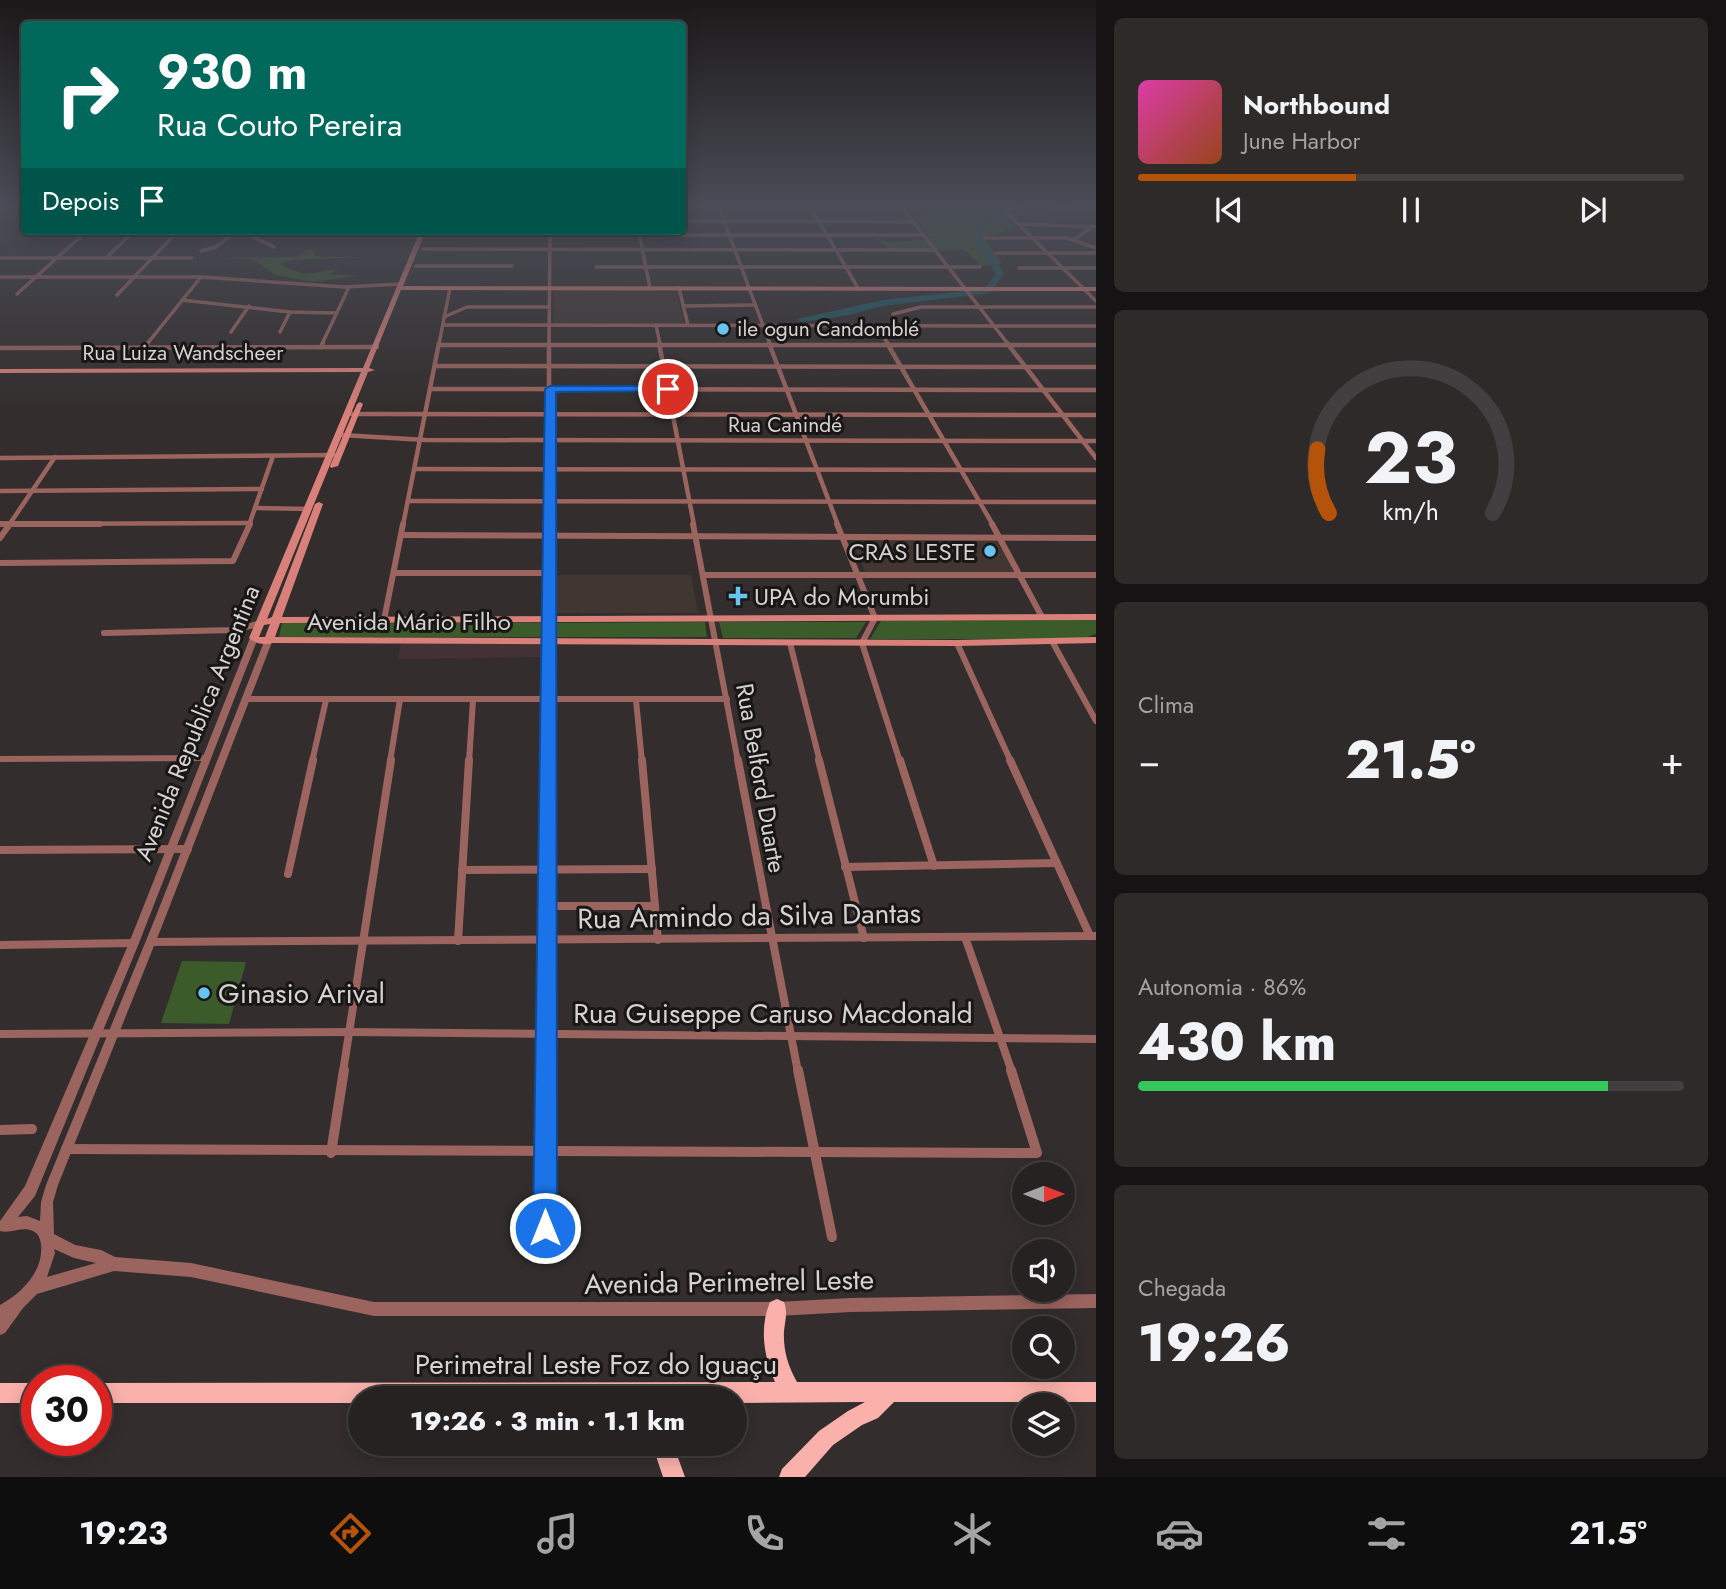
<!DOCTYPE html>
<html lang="pt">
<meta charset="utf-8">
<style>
:root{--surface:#262222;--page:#2e2a2a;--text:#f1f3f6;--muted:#a4a4a5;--line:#423f40;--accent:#b45309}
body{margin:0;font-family:Jost,sans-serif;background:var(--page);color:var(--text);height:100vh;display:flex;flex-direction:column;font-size:26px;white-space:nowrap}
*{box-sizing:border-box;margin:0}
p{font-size:23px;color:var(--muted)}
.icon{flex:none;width:38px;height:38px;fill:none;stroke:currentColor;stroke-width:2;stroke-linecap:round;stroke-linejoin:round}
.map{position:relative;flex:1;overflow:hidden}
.side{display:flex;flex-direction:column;gap:18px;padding:18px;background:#151313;width:630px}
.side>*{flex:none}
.guide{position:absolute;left:21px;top:21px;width:665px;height:214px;border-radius:7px;box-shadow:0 4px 18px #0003,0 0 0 2px var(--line);background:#00695c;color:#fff;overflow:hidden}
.needle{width:46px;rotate:90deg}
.fabs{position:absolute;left:1012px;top:1162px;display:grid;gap:14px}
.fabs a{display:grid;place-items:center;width:63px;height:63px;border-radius:50%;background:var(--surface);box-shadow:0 4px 18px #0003,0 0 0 2px var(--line);font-size:35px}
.speed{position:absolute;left:21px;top:1365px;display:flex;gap:14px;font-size:35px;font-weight:700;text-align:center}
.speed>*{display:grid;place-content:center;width:91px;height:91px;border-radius:50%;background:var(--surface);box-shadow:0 4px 18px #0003,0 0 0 2px var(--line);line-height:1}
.speed .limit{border:10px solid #d22;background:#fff;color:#111}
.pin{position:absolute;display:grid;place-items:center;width:60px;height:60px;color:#fff;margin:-30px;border:4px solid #fff;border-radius:50%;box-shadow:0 2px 7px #0007}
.me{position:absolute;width:77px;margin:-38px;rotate:0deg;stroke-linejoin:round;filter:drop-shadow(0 0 5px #0008)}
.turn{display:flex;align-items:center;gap:24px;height:147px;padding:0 21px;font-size:32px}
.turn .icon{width:91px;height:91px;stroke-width:2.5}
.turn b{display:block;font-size:49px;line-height:60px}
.then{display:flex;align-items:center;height:66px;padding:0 21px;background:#0003;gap:14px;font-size:26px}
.big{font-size:52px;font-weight:800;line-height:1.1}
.side .widget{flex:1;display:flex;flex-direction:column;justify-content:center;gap:10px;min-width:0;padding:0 24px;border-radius:10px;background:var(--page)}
.side .dial{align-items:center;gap:0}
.dial svg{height:182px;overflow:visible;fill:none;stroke:var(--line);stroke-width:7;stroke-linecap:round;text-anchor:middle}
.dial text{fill:var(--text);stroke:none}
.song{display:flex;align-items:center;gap:21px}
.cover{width:84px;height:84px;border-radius:10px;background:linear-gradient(135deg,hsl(320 70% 55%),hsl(20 70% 35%))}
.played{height:7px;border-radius:4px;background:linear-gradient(90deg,var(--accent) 40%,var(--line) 40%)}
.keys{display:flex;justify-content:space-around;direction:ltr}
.heat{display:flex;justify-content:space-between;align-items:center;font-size:38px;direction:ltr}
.charge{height:10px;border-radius:5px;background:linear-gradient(90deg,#34c759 86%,var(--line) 0)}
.trip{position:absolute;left:348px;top:1386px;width:399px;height:70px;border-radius:35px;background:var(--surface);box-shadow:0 4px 18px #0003,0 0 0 2px var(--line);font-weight:800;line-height:70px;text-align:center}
.tab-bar{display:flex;height:112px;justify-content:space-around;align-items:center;background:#0f0e0e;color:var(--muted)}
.tab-bar .icon{width:49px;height:49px}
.tab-bar .selected{color:var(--accent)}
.tab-bar b{font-size:32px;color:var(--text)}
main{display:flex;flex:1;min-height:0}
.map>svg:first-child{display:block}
.commercial{fill:#443136}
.built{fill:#413632}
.green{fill:#3b5b2b}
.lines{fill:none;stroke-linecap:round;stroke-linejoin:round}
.river{fill:#1f5b62;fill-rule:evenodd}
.minor-far4{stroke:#9b645f;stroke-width:3.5}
.minor-far3{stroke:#9b645f;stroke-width:4.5}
.minor-far2{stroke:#9b645f;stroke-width:6}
.minor-far1{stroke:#9b645f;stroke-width:8}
.minor{stroke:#9b645f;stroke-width:10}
.tertiary{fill:#9b645f;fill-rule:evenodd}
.secondary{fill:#d88079;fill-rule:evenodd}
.trunk{fill:#fbb1ab;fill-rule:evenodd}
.route{fill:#1a73e8;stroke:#114b97;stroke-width:2}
.poi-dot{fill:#67c4f0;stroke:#191716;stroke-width:2.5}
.labels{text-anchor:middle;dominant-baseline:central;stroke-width:6;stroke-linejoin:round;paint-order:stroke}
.far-poi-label{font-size:21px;fill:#d5d2d1;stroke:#191716;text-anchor:start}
.far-street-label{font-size:21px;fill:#d5d2d1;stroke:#191716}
.poi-label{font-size:24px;fill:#d5d2d1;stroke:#191716;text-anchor:end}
.street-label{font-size:24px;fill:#d5d2d1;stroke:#191716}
.near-street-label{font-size:28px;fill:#d5d2d1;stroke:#191716}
.near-poi-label{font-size:28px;fill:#d5d2d1;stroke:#191716;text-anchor:start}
</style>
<main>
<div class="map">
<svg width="1096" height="1477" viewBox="0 0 1096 1477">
<rect width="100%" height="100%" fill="#332e2d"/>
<polygon class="commercial" points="548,643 549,657 398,659 401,644"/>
<g class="built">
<polygon points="554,289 676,290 685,324 554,324"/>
<polygon points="852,540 996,540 1017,574 866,574"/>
<polygon points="556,575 691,575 698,613 556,613"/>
</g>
<g class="green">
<polygon points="924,205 950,205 959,213 998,210 1017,228 984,237 1002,264 981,266 965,250 890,250 876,238 888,242 930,239 915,217 930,213"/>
<polygon points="307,249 313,250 314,255 321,257 366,257 294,260 282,263 285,267 304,274 339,269 329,274 358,276 312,282 276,275 252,259 218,258 298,257"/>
<polygon points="1096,620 1096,634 1082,639 870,639 881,621"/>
<polygon points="705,622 707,637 557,637 557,623"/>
<polygon points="719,622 866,622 856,638 723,638"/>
<polygon points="282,623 542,623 542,637 279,637"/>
<polygon points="182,961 246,962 229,1024 161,1023"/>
</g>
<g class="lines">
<polygon class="river" points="1065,205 1078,205 1048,214 992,217 995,224 984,231 980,237 1004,274 990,293 883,306 849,315 802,322 797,319 883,300 984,289 996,274 972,237 978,227 987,223 985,213 1048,210"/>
<g class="minor-far4">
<polyline points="718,205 770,344"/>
<polyline points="900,205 1008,344"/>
<polyline points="999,205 1096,301"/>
<polyline points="810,206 858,288"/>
<polyline points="682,208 902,208"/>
<polyline points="959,212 1043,205"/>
<polyline points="682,221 913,222"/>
<polyline points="1018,224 1096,227"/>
<polyline points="241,231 274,247"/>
<polyline points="639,232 650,288"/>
<polyline points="474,235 924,235"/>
<polyline points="985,238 1067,238 1096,248"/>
<polyline points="1073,240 1093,227"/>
<polyline points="422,249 935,250"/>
<polyline points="201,251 216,247 237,231"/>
<polyline points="996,253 1096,253"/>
<polyline points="0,258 192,258"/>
<polyline points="106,258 134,231"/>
<polyline points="416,266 512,266"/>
<polyline points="596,267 980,267"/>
<polyline points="1019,268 1096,268"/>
<polyline points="0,277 201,277 345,287 402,284"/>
<polyline points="679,288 688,325"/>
<polyline points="17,294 87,231"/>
<polyline points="117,295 178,231"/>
<polyline points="182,300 290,312 336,313"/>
<polyline points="683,306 755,305"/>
<polyline points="893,314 921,307 1096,307"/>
<polyline points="444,317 467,307 549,307"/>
<polyline points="443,325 1096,326"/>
<polyline points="656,325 660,344"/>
<polyline points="877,326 888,344"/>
<polyline points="231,332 249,306"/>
<polyline points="280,332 290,312"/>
<polyline points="147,344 201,277"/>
<polyline points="322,344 349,287"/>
<polyline points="439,344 450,288"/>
<polyline points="549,344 550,231"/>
</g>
<g class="minor-far3">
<polyline points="659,343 694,525"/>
<polyline points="769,343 838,525"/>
<polyline points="887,343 993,525"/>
<polyline points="1007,343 1096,458"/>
<polyline points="439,345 1096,345"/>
<polyline points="145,347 148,343"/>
<polyline points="321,347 323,343"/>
<polyline points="0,348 377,347"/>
<polyline points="435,366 1096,367"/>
<polyline points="431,389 1096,390"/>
<polyline points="351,414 1096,415"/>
<polyline points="341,435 426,440 1096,441"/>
<polyline points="0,458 335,455"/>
<polyline points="415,469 1096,470"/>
<polyline points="0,491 262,489"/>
<polyline points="409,501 1096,502"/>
<polyline points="255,508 309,509"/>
<polyline points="0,524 250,523"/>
<polyline points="9,525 55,457"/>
<polyline points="249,525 273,456"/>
<polyline points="403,525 439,343"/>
<polyline points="549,525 549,343"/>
</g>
<g class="minor-far2">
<polyline points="0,524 100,524"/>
<polyline points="693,524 738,762"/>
<polyline points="837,524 875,618 862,643 900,762"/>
<polyline points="992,524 1042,617"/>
<polyline points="402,535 1096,538"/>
<polyline points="0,538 10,524"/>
<polyline points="0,563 233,561 250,524"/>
<polyline points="395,573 549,573"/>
<polyline points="703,575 1096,575"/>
<polyline points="384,620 403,524"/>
<polyline points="104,633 235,630 261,623"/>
<polyline points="790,643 820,762"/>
<polyline points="957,643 1011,762"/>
<polyline points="1053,643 1096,721"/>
<polyline points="245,699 727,699"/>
<polyline points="636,700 642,762"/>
<polyline points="0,759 207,758"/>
<polyline points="312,762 326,700"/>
<polyline points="390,762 400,699"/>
<polyline points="469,762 473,700"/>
<polyline points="547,762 549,524"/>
</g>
<g class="minor-far1">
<polyline points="642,760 658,940"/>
<polyline points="738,760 798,1072"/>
<polyline points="819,760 864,938"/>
<polyline points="900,760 934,866"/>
<polyline points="1010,760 1090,936"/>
<polyline points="0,850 188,849"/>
<polyline points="845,867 1056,863"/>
<polyline points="462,870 652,869"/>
<polyline points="288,874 313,760"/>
<polyline points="548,906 655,906"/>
<polyline points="965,937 1012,1072"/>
<polyline points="458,941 469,760"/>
<polyline points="151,942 1096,936"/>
<polyline points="0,945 134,943"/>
<polyline points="0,1034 351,1032 1096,1039"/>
<polyline points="343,1072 391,760"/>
<polyline points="546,1072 547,760"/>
</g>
<g class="minor">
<polyline points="798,1070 832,1237"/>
<polyline points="0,1130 32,1129"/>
<polyline points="66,1149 1037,1153 1011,1070"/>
<polyline points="331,1153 344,1070"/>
<polyline points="545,1228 546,1070"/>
</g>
<path class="tertiary" d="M254,635l4,3 -119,305 -104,253 -17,21 9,-1 13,5 1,-19 5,-17 106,-259 112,-284 4,-3 4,3 -110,284 -104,259 -5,17 1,32 21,11 26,5 14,7 76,6 183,39h403l74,-4 245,-4v14l-245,4 -74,4h-403l-183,-39 -77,-6 -77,23 -14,14 -18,25 -5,2v-30c22,-12 44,-34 41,-61 -1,-6 -3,-11 -8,-13 -10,-5 -23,3 -33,0v-10l25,-35 104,-243 121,-305zM54,1249l20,9 22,5 -49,14 8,-24z"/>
<g class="secondary">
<path d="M420,231h6l-23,55 693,1v4l-695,-1 -32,78 6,2 -7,2 -101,247 5,-2 43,-113 4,-2 4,2 -41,113 814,-3v6l-816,3 -5,14 682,3 139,-3v6l-139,3 -685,-3c-6,3 -18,0 -23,-5l112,-266 -361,1v-4l363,-1zM270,624l-5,13h-6l5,-12z"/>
<polygon points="360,402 363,404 338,466 331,468 330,466 357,404"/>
</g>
<g class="trunk">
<path d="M777,1299l7,3c4,10 1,19 0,29 -1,19 4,35 13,51h299v20h-202l-16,16 -16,7 -29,20 -28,32h-26l3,-8 37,-38 29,-20 17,-9 -130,1v-5h-375v5h-264v-20l679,-1c-11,-25 -16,-54 -5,-80z"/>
<rect x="0" y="1383" width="37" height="20"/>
<polygon points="652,1444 673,1444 685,1477 663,1477"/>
</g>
</g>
<linearGradient id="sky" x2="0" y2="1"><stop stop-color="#1c1919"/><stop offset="0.5" stop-color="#4a4c57"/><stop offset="1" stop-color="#4a4c57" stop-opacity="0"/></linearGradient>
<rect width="1096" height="412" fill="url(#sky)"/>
<polygon class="route" points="668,386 673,389 672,391 556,392 557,1228 553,1236 545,1240 536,1236 533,1228 545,389 550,386"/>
<g class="poi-dot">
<circle cx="723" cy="329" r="7"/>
<circle cx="990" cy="551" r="7"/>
<path d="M734.5 585.5h7v7h7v7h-7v7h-7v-7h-7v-7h7z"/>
<circle cx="204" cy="993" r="7"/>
</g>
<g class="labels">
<g class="far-poi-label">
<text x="737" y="329">ile ogun Candomblé</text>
</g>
<g class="far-street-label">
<text x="183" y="353">Rua Luiza Wandscheer</text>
<text x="785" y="425">Rua Canindé</text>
</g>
<g class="poi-label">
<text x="976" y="551">CRAS LESTE</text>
<text x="754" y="596" text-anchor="start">UPA do Morumbi</text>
</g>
<g class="street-label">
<text x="409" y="621">Avenida Mário Filho</text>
<text transform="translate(197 723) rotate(-68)">Avenida Republica Argentina</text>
<text transform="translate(761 778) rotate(80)">Rua Belford Duarte</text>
</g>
<g class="near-street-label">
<text transform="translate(749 916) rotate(-1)">Rua Armindo da Silva Dantas</text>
<text x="773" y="1013">Rua Guiseppe Caruso Macdonald</text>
<text transform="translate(729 1282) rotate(-1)">Avenida Perimetrel Leste</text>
<text x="596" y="1364">Perimetral Leste Foz do Iguaçu</text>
</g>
<g class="near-poi-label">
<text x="218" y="993">Ginasio Arival</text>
</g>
</g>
</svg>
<div class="fabs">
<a><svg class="needle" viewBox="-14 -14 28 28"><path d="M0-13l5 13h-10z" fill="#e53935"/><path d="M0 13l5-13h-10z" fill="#a4a4a5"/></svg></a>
<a><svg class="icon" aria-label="sound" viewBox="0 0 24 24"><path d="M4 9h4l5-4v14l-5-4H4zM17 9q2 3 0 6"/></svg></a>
<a><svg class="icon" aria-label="search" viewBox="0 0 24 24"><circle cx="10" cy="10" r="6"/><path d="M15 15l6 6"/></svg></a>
<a><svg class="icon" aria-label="layers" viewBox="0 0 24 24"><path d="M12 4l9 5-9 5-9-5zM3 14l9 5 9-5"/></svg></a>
</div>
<div class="speed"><div class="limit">30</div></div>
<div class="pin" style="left:668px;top:389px;background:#d93025"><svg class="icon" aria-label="arrive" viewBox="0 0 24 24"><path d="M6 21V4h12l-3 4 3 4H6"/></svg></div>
<svg class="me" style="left:545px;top:1228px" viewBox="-20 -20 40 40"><circle r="17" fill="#1a73e8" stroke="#fff" stroke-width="3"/><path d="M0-11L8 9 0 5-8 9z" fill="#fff"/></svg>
<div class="trip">19:26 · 3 min · 1.1 km</div>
<div class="guide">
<div class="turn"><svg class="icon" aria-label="right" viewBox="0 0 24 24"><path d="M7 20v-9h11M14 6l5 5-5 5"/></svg><div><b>930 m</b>Rua Couto Pereira</div></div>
<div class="then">Depois<svg class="icon" aria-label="arrive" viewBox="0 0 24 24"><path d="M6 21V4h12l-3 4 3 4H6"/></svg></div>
</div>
</div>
<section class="side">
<div class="widget">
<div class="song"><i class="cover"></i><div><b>Northbound</b><p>June Harbor</p></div></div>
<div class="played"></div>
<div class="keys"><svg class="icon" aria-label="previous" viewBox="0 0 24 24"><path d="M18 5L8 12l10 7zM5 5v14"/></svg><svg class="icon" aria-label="pause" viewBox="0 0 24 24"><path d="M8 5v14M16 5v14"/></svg><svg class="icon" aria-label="next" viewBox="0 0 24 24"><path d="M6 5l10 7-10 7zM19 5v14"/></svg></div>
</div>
<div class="widget dial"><svg viewBox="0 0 100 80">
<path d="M14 69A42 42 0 1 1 86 69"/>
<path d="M14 69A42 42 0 0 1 9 41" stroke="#b45309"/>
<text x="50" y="56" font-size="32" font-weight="700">23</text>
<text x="50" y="72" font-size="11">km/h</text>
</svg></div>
<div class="widget"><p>Clima</p>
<div class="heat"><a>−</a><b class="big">21.5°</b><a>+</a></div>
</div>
<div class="widget"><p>Autonomia · 86%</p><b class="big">430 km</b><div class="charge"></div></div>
<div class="widget"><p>Chegada</p><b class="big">19:26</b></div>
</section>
</main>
<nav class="tab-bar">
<b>19:23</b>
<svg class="icon selected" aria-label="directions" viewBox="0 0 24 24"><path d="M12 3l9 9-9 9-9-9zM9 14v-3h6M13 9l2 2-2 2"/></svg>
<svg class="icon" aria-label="music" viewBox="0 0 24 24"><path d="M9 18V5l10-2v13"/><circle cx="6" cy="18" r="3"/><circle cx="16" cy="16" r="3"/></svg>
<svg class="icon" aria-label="phone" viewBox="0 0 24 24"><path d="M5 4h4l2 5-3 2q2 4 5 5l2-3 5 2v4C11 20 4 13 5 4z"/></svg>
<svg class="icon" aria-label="climate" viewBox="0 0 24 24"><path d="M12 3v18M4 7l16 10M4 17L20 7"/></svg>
<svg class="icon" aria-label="car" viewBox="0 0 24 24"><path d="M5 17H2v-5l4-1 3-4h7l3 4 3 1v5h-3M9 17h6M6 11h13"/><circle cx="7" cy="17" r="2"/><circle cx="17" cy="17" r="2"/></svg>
<svg class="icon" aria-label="filters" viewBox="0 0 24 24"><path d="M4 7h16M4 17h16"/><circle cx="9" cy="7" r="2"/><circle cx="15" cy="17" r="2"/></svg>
<b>21.5°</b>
</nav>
